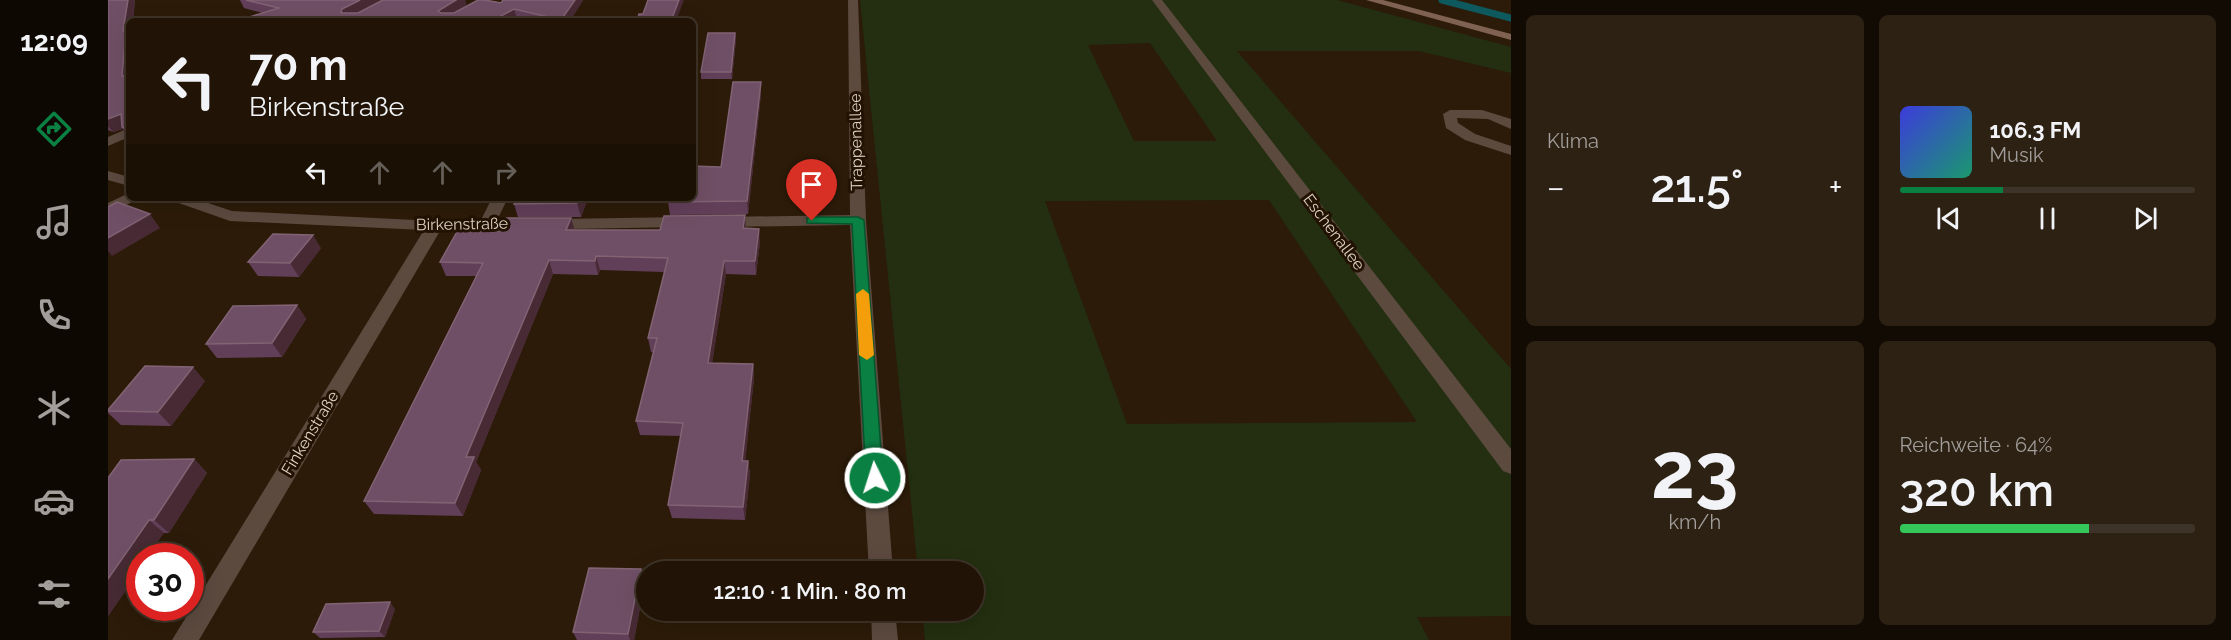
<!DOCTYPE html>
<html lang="de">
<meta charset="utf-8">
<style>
:root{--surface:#211406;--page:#2d2114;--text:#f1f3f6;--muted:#a29e9b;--line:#3e3328;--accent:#0b8043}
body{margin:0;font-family:Raleway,sans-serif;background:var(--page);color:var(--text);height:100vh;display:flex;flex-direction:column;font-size:22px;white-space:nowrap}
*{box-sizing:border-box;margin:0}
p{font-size:20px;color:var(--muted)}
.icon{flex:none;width:33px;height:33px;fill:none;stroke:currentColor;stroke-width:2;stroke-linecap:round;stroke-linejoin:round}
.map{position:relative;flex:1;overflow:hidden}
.side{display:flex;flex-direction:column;gap:15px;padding:15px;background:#120b03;width:720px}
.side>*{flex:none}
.guide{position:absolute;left:18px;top:18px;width:570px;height:183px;border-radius:9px;box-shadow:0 6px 24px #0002,0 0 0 2px var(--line);background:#211406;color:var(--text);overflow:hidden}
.speed{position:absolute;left:18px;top:543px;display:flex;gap:12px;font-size:30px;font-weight:700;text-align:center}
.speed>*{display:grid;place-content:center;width:78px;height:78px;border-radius:50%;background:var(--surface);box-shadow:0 6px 24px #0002,0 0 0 2px var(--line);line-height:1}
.speed .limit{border:9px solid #d22;background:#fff;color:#111}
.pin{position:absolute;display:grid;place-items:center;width:51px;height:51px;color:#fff;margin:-62px -26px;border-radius:50% 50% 50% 0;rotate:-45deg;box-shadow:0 0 6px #0007}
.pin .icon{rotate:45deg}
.me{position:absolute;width:66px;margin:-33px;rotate:356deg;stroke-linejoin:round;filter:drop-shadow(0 0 4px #0008)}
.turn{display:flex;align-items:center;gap:21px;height:126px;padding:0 24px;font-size:27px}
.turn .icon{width:78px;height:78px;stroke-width:2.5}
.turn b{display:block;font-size:42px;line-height:51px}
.lanes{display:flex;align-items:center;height:57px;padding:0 24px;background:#0003;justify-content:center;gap:30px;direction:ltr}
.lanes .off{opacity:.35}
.big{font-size:45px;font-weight:600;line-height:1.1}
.side .tile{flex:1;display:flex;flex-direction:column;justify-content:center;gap:9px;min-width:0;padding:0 21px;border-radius:9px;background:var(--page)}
.side .dial{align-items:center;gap:0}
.dial b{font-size:78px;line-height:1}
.song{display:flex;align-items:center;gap:18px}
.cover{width:72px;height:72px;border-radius:9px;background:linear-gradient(135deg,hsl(240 70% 55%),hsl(160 70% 35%))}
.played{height:6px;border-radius:3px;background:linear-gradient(90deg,var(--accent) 35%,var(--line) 35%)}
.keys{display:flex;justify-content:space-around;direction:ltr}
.heat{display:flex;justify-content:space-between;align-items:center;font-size:33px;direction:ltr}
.charge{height:9px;border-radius:4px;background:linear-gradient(90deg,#34c759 64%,var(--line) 0)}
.side .tiles{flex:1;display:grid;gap:15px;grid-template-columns:repeat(2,1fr)}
.trip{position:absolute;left:528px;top:561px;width:348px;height:60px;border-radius:30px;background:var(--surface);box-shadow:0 6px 24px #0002,0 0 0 2px var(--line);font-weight:600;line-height:60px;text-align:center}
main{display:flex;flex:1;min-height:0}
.tab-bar{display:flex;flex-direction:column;width:108px;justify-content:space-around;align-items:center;background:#0d0802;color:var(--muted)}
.tab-bar .icon{width:42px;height:42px}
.tab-bar .on{color:var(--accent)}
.tab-bar b{font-size:27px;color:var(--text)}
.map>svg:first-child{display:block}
.green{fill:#232f10;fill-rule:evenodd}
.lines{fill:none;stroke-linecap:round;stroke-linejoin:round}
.stream{stroke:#0e595e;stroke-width:7}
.street{fill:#5c4a3f;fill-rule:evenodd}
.secondary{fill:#7f6251;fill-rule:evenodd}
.wall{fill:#623f59}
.shaded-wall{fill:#472a34}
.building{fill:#6f4f65;stroke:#816374;stroke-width:1.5}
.route{fill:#0b8043;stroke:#07532c;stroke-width:1.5}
.slow{fill:#f59e0b}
.labels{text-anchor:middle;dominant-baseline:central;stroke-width:6;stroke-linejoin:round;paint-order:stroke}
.street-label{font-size:16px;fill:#ddd1c6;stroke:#221201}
</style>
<main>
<nav class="tab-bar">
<b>12:09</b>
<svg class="icon on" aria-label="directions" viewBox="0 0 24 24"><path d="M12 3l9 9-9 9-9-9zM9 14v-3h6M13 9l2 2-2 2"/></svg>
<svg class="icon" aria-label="music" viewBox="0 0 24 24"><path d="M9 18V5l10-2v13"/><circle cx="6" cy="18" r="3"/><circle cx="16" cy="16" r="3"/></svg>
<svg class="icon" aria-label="phone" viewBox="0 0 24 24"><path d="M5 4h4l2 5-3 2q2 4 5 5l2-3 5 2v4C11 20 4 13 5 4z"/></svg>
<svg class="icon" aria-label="climate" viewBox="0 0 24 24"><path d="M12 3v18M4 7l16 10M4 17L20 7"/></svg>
<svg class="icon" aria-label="car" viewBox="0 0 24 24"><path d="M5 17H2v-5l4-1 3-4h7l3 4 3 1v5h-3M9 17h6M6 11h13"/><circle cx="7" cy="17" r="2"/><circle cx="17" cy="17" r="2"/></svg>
<svg class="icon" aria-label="filters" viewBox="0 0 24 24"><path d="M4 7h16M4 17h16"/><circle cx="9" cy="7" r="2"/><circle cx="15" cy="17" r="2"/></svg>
</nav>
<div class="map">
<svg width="1403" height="640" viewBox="0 0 1403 640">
<rect width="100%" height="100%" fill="#2c1b08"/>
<path class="green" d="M752,0h477l174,47v26l-92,-22h-182l274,318v247l-94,1 12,23h-504l-3,-29 52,-1v-38l-56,-1zM1042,43l67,98h-83l-46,-96zM1161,200l148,222h-1l-289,2 -82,-223z"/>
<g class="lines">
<polyline class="stream" points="1334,0 1403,18"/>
<g class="street">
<polygon points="740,0 750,0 758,220 785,572 761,572 742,225 614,227 606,222 614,217 742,215"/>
<polygon points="1044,0 1054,0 1403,449 1403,474 1395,471"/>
<polygon points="1342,110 1374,110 1403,119 1403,129 1380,119 1349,118 1350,123 1367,134 1403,146 1403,155 1357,140 1338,128 1335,114"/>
<polygon points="21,128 21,137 0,146 0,137"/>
<polygon points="0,171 21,177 21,186 0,180"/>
<polygon points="21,193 21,198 29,198 26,201 0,214 0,203"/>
<polygon points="62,198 85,198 124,211 327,221 373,220 384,198 400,198 389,220 577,217 585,222 577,227 332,231 91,640 64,640 316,230 122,221 65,201"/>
<polygon points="763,610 787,610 790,640 764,640"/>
</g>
<polygon class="secondary" points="1258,0 1275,0 1403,34 1403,40"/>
</g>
<g class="wall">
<polygon points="0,0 27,0 25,21 21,21 21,137 15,129 5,132 0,130"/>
<polygon points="132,0 357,0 358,5 346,13 393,3 475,0 462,21 417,21 409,19 155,13 136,8"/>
<polygon points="627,33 628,39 624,79 593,79 593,72"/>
<polygon points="653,82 653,94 640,214 562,215 560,202 613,167"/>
<polygon points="187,198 252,198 248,203 187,199"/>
<polygon points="480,198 473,217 410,217 406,204"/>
<polygon points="463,218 466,230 552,230 638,228 652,242 648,275 618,274 604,363 645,364 646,378 637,461 640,461 642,474 637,520 564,518 560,505 573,436 532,435 528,421 545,352 543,352 540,338 556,272 492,270 490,275 445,274 368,462 373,470 355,516 266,514 256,501 368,276 338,276 332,262"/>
<polygon points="213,248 191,277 150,276 140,262"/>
<polygon points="189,305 198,319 174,357 109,358 98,344"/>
<polygon points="97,381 63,426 13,425 0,413 0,410"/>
<polygon points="86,459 99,473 61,533 56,533 32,556 32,570 0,616 0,478"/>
<polygon points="533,569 537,581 526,640 469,640 465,632"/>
<polygon points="287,609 277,637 212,638 205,632"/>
</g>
<g class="shaded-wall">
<polygon points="20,0 27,0 25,21 21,21 21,87 14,76 15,31"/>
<polygon points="252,0 274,0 238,19 233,13 234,9"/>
<polygon points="348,0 357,0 358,5 334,21 330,11"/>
<polygon points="467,0 475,0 462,21 453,21"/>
<polygon points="571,0 576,0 568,21 563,21"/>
<polygon points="406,9 409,19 405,21 384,21"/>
<polygon points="627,33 628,39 624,79 623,72"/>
<polygon points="653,82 653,94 640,214 639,201"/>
<polygon points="13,114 14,127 15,129 5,132 0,126 0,119"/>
<polygon points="246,198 252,198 248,203"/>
<polygon points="471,198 480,198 473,217 469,203"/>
<polygon points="42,214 52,228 4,256 0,251 0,238"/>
<polygon points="637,215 638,229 635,228"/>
<polygon points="463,218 467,231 458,230"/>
<polygon points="651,229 652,242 648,275 647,261"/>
<polygon points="205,235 213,248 191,277 182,263"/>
<polygon points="488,256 492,270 490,275 487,261"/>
<polygon points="441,260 445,274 368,462 373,470 355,516 347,503 358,457"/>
<polygon points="616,261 618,274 602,377 600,363"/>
<polygon points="189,305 198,319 174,357 164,343"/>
<polygon points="645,364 646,378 636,474 634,461"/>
<polygon points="85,367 97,381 63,426 50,412"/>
<polygon points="86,459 99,473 61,533 46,520"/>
<polygon points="640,461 642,474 637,520 635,507"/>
<polygon points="41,520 56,533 40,556 32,556 32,570 0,616 0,579"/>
<polygon points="533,569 537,581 526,640 522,640 520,634"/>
<polygon points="282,602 287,609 277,637 271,631"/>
</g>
<g class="building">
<polygon points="0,0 20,0 15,31 18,31 14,76 21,74 21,130 14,127 13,114 0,119"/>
<polygon points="138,0 252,0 234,9 233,13 250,13 275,0 348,0 330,11 333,13 346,13 370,0 377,0 393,3 395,0 467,0 453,20 406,9 384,21 128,21 171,8"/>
<polygon points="540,0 571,0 563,21 529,21 531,14 535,14"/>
<polygon points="600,33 627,33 623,72 593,72"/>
<polygon points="625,82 653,82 639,201 560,202 561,198 585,198 585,166 613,167"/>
<polygon points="409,198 471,198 469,203 406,204"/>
<polygon points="9,202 42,214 0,238 0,207"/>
<polygon points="637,215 635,228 651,229 647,261 616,261 600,363 645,364 634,461 640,461 635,507 560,505 575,423 528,421 549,338 540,338 560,258 488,256 487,261 441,260 358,457 366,457 347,503 256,501 375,263 332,262 350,230 392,231 398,218 463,218 458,230 552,230 556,216"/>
<polygon points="165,234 205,235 182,263 140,262"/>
<polygon points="189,305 164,343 98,344 125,306"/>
<polygon points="37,366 85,367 50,412 0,411 0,410"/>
<polygon points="86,459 46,520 41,520 0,579 0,478 13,460"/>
<polygon points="481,568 533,569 520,634 465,632"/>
<polygon points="282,602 271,631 205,632 218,604"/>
</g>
<polygon class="route" points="704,217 750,217 756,220 775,478 772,483 761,483 758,478 744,224 699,223 699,218"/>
<polygon class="slow" points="755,289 761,294 766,355 759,360 751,355 748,294"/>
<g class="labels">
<g class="street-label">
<text transform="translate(748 142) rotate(-91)">Trappenallee</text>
<text transform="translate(354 224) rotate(-1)">Birkenstraße</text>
<text transform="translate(1226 232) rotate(53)">Eschenallee</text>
<text transform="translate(202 433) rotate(-59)">Finkenstraße</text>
</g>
</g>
</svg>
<div class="speed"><div class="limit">30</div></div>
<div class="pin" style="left:704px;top:221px;background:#d93025"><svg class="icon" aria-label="arrive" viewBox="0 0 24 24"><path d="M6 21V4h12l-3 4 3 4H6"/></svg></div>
<svg class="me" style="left:767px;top:478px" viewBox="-20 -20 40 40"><circle r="17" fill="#0b8043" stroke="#fff" stroke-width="3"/><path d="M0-11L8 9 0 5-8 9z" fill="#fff"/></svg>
<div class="trip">12:10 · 1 Min. · 80 m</div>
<div class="guide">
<div class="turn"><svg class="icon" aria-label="left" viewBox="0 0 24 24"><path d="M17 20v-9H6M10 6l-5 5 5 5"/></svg><div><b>70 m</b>Birkenstraße</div></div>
<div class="lanes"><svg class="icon" aria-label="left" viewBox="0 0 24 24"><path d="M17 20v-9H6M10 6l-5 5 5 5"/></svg><svg class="icon off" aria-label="ahead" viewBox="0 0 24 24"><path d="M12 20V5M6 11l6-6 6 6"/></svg><svg class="icon off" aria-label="ahead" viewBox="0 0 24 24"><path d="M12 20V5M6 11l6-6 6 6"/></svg><svg class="icon off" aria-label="right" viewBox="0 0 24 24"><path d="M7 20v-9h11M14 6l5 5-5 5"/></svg></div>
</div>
</div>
<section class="side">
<div class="tiles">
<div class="tile"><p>Klima</p>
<div class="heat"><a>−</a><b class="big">21.5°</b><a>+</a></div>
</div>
<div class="tile">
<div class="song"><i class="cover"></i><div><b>106.3 FM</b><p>Musik</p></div></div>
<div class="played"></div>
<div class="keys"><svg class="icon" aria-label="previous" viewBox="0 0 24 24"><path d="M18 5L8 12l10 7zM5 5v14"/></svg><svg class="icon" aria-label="pause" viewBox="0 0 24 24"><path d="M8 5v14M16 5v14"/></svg><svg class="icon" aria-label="next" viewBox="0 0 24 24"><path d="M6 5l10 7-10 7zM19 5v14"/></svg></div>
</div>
<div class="tile dial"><b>23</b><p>km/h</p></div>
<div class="tile"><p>Reichweite · 64%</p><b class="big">320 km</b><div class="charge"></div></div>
</div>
</section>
</main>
